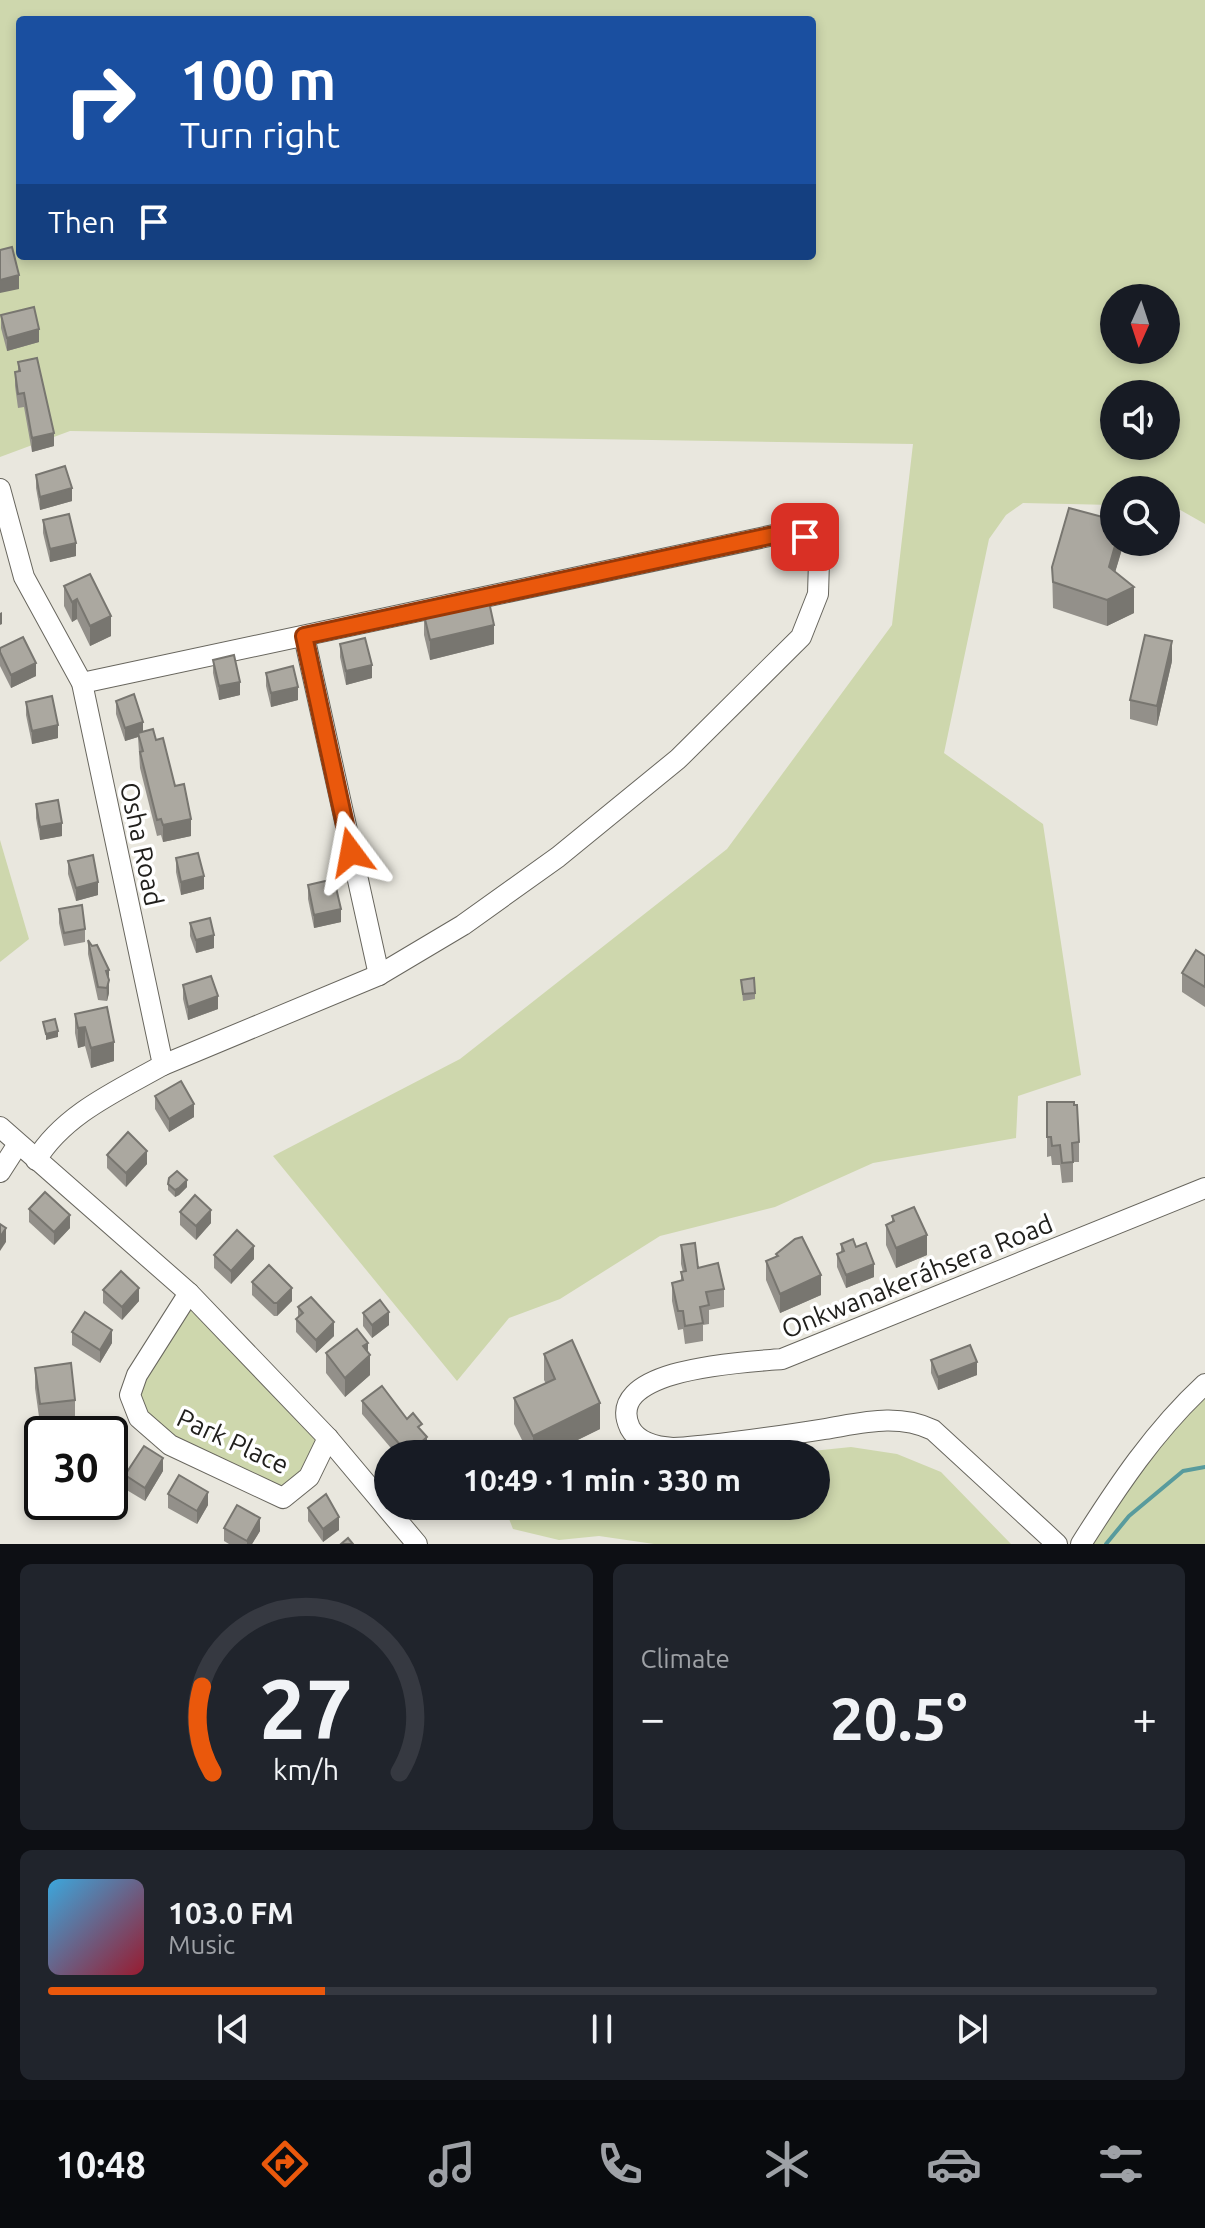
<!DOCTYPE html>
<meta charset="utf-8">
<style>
:root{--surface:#171b24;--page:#20242c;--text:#f1f3f6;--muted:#9ea1a6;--line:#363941;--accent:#ea580c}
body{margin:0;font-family:Ubuntu,sans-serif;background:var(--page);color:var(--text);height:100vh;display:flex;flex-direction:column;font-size:30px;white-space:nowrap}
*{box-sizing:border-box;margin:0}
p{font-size:26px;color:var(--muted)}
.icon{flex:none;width:44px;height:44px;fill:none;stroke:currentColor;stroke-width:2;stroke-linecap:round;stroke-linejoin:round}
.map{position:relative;height:1544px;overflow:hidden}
.sheet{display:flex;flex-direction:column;gap:20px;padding:20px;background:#0d0f14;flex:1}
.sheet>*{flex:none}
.guide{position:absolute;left:16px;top:16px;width:800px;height:244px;border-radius:8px;box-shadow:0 4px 12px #0003;background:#1a4fa0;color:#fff;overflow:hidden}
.needle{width:52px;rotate:183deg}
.tools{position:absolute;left:1100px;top:284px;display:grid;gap:16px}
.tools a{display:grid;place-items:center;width:80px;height:80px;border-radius:50%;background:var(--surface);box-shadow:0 4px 12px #0003;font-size:40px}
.speed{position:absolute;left:24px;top:1416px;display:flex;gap:16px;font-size:40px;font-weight:700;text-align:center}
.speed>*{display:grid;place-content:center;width:104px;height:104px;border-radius:50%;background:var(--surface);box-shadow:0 4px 12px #0003;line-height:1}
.speed .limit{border:4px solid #111;border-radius:12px;background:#fff;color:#111}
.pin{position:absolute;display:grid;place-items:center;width:68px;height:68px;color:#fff;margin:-34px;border-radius:16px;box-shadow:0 4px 12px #0006}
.me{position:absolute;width:88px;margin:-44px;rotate:347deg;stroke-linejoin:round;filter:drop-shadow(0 0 6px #0008)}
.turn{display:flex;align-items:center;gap:28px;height:168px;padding:0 32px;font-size:36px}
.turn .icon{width:104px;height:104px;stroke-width:2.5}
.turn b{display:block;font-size:56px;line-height:68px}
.then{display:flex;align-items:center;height:76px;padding:0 32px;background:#0003;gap:16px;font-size:30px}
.big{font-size:60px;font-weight:700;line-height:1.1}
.sheet .tile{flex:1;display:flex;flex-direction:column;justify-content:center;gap:12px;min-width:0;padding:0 28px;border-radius:12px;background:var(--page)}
.sheet .dial{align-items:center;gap:0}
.dial svg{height:208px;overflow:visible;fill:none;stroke:var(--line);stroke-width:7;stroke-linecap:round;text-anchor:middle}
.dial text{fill:var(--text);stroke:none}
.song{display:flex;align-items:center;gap:24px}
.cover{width:96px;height:96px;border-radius:12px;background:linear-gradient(135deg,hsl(200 70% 55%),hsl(350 70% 35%))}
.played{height:8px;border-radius:4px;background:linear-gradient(90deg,var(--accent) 25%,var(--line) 25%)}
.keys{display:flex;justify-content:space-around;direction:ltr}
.heat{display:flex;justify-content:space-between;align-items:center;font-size:44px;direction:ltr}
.sheet .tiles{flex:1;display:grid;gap:20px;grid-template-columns:1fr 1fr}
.tile:last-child{grid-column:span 2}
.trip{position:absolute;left:374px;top:1440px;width:456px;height:80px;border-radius:40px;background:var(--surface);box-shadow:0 4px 12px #0003;font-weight:700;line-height:80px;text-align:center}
.tabs{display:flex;height:128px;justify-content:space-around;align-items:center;background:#090b0e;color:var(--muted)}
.tabs .icon{width:56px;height:56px}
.tabs .current{color:var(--accent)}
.tabs b{font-size:36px;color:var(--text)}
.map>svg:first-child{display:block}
.green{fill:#ced7ad;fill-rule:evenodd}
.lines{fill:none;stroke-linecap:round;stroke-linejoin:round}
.stream{stroke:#589b9d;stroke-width:4}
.minor-casing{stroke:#68665e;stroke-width:22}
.minor{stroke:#fff;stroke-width:20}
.wall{fill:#93908a}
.shaded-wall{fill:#787670}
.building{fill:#aba8a0;stroke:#787670;stroke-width:2}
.route-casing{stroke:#983908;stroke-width:20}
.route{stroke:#ea580c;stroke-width:14}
.labels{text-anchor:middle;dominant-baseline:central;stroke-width:7;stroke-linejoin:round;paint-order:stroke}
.street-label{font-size:26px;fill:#21201d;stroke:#fff}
</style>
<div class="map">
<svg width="1205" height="1544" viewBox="0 0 1205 1544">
<rect width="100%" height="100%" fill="#e9e7de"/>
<g class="green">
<path d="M0,0h1205v524l-30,-17 -9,-1v-16h-52v15l-91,-2 -17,12 -17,24 -45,214 99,71 38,251 -63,21 -2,42 -143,25 -98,44 -115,29 -100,63 -51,19 -52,63 -184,-225 187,-97 267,-210 165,-224 21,-181 -843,-13 -70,26zM20,20h792v236h-792zM1114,298h52v52h-52zM1114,394h52v52h-52z"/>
<polygon points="0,840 29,939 0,962"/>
<polygon points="189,1293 328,1438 283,1498 139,1418 137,1375"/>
<polygon points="1205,1393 1205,1544 1081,1544"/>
<polygon points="851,1447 897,1454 941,1472 1011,1544 654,1544 599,1536 559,1540 513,1529 504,1506 816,1506 816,1454 783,1454"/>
</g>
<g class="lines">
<polyline class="stream" points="1106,1544 1129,1516 1183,1471 1205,1467"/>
<defs>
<g id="minor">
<path d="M0,489l24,88 58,106 81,382c-46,26 -99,49 -127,95"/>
<polyline points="304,636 379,975"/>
<polyline points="82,683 788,532 805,537 819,561 818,594 801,637 678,759 558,857 463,925 379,975 163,1065"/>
<polyline points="0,1127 189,1293 328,1438 417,1544"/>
<polyline points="0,1172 18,1144"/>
<polyline points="189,1293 137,1375 130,1395 139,1418 170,1445 283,1498 309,1477 328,1438"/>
<path d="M1057,1544l-124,-114c-36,-17 -71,-7 -108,-1 -38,6 -77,12 -116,16 -11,1 -24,3 -36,3 -16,-1 -35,-5 -43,-20 -29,-61 120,-66 152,-69l423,-171"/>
<path d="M1081,1544c36,-57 74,-114 124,-160"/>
</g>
</defs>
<use href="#minor" class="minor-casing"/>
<use href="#minor" class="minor"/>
</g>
<g class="wall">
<polygon points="1,315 39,342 7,351 1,328"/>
<polygon points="18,362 54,446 32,452 24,407 18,408 15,386 15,372 18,372"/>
<polygon points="36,475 72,501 40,510 36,488"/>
<polygon points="43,520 76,556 50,562 43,533"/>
<polygon points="1122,542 1122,549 1115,572 1134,613 1107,626 1053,608 1052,567"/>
<polygon points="64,586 111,636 90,646 77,619 72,622 64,606"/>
<polygon points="424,615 494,644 430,660 424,635"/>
<polygon points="340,644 372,678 346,685 340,657"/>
<polygon points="0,648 36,676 11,688 0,666"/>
<polygon points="213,660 240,695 219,700 213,673"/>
<polygon points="1172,661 1157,726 1130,719 1130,700"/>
<polygon points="266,673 298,700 271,707 266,686"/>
<polygon points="116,701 143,732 156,740 175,786 191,836 163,842 161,835 157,836 140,768 138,737 125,741 116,714"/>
<polygon points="26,702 58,738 32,744 26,715"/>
<polygon points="36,804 62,836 40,840 36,818"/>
<polygon points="176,858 204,889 181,895 176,872"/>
<polygon points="68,861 98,895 76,901 68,874"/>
<polygon points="308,885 341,922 314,928 308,899"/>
<polygon points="59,909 85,929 85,942 64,946 59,923"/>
<polygon points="190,923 214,948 196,953 190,936"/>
<polygon points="88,940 109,970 109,993 107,1001 98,1000 88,954"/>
<polygon points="1205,956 1205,1007 1182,992 1182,973"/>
<polygon points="741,980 755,993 755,999 743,1001"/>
<polygon points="183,985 218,1009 188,1020 183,999"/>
<polygon points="75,1014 114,1061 91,1068 85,1046 78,1048 75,1033"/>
<polygon points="155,1096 194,1117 169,1132 155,1109"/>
<polygon points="1047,1102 1079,1142 1079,1162 1073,1162 1073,1182 1062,1183 1060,1165 1052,1165 1051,1156 1047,1157"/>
<polygon points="107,1155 147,1164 126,1187 107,1168"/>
<polygon points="168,1184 187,1187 179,1195 175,1197 168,1190"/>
<polygon points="29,1209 70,1228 54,1245 29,1222"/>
<polygon points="180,1212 211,1223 196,1240 180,1225"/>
<polygon points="892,1216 927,1255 896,1268 886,1245 886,1225 892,1222"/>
<polygon points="841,1244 856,1247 874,1277 846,1288 837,1267 837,1254 841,1252"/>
<polygon points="681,1245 698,1268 724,1289 724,1307 709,1310 709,1324 703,1325 703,1341 685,1344 683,1329 678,1330 672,1301 672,1283 681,1281 681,1272 683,1272 681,1264"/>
<polygon points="776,1254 821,1295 780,1313 766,1280 766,1261 776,1257"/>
<polygon points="214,1255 254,1259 231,1284 214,1268"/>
<polygon points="252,1282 292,1301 277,1316 274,1316 252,1295"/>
<polygon points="103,1290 139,1301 122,1320 103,1303"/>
<polygon points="298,1307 334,1336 316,1353 296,1332 296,1319 298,1317"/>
<polygon points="363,1313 389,1325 372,1338 363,1326"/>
<polygon points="72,1332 112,1343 100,1363 72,1345"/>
<polygon points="326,1353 368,1353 370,1375 345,1397 326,1373"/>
<polygon points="544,1354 600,1429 549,1454 529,1454 514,1424 514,1398 546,1384 544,1380"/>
<polygon points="931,1360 977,1375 938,1390 931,1373"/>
<polygon points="35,1368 75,1400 75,1419 40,1424 35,1388"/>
<polygon points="362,1401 407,1419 422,1431 427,1450 422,1454 396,1454 362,1414"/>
<polygon points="163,1471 145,1501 125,1489 125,1475"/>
<polygon points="168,1494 208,1505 197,1524 168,1508"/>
<polygon points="308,1508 339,1530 323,1542 308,1521"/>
<polygon points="224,1528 260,1531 252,1544 229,1544 224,1541"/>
</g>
<g class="shaded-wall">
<polygon points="19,275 19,289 0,293 0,280"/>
<polygon points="39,329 39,342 7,351 7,338"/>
<polygon points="54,433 54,446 32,452 32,438"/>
<polygon points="72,488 72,501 40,510 40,497"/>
<polygon points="1116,542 1122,542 1122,549 1109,593 1109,567"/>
<polygon points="76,543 76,556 50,562 50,549"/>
<polygon points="1134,587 1134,613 1107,626 1107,600"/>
<polygon points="77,599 77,619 72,622 72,602"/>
<polygon points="2,612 2,624 0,625 0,613"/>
<polygon points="111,616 111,636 90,646 90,626"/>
<polygon points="494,625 494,644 430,660 430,640"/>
<polygon points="1172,641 1172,661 1157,726 1157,706"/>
<polygon points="36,663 36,676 11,688 11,675"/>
<polygon points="372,665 372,678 346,685 346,671"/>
<polygon points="240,682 240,695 219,700 219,686"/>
<polygon points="298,687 298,700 271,707 271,693"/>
<polygon points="143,722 143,735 138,733 138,737 125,741 125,728"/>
<polygon points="58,725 58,738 32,744 32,731"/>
<polygon points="191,819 191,836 163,842 163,825"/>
<polygon points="62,823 62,836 40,840 40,827"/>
<polygon points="204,876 204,889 181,895 181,882"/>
<polygon points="98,882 98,895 76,901 76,888"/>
<polygon points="341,909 341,922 314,928 314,915"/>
<polygon points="214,935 214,948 196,953 196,940"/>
<polygon points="109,970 109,993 107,1001 106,971"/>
<polygon points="218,996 218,1009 188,1020 188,1007"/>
<polygon points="85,1027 85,1046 78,1048 78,1028"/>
<polygon points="58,1031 58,1037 46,1040 46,1034"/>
<polygon points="114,1042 114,1061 91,1068 91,1048"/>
<polygon points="194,1104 194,1117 169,1132 169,1119"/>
<polygon points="147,1151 147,1164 126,1187 126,1173"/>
<polygon points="187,1180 187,1187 179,1195 175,1197 175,1190"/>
<polygon points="211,1210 211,1223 196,1240 196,1226"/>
<polygon points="70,1215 70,1228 54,1245 54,1232"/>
<polygon points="6,1228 6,1242 0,1251 0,1237"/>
<polygon points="927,1235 927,1255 896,1268 896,1248"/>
<polygon points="254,1246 254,1259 231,1284 231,1271"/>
<polygon points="874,1264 874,1277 846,1288 846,1275"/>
<polygon points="821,1275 821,1295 780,1313 780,1294"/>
<polygon points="139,1288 139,1301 122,1320 122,1307"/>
<polygon points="292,1288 292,1301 277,1316 277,1303"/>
<polygon points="389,1312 389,1325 372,1338 372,1325"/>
<polygon points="334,1322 334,1336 316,1353 316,1340"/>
<polygon points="112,1330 112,1343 100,1363 100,1350"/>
<polygon points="368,1343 368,1357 370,1355 370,1375 345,1397 345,1378 363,1346"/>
<polygon points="977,1362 977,1375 938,1390 938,1377"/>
<polygon points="600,1403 600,1429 549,1454 533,1454 533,1436"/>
<polygon points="427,1437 427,1450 422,1454 408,1454"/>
<polygon points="116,1442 116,1455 110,1462 110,1448"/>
<polygon points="163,1458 163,1471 145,1501 145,1488"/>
<polygon points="208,1492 208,1505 197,1524 197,1511"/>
<polygon points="339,1517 339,1530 323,1542 323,1529"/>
<polygon points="260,1518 260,1531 252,1544 247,1544 247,1541"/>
</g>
<g class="building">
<polygon points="12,247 19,275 0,280 0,250"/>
<polygon points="34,307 39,329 7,338 1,315"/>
<polygon points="37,358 54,433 32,438 24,393 18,394 15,372 20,371 18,362"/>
<polygon points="65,466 72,488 40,497 36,475"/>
<polygon points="1069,508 1114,520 1114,542 1116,542 1109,567 1134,587 1107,600 1053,582 1052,567"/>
<polygon points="69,514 76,543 50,549 43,520"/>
<polygon points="90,574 111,616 90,626 77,599 72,602 64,586"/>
<polygon points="489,602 494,625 430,640 424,615 451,610 452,606 461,608 462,604"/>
<polygon points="1145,635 1172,641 1157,706 1130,700"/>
<polygon points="23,637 36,663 11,675 0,652 0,648"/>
<polygon points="365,638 372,665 346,671 340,644"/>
<polygon points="234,655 240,682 219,686 213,660"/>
<polygon points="293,666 298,687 271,693 266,673"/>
<polygon points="134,694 143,722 125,728 116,701"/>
<polygon points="52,696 58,725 32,731 26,702"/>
<polygon points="153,729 156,740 163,738 175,786 184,784 191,819 163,825 161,819 157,820 140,752 143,751 138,733"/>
<polygon points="58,800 62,823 40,827 36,804"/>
<polygon points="198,853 204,876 181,882 176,858"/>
<polygon points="93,855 98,882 76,888 68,861"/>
<polygon points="334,879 341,909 314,915 308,885"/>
<polygon points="82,905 85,929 64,933 59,909"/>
<polygon points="210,918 214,935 196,940 190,923"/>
<polygon points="88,940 92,946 97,945 109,970 106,971 109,980 107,988 98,987"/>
<polygon points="1196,950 1205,956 1205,987 1182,973"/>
<polygon points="211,976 218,996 188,1007 183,985"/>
<polygon points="754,978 755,993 743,994 741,980"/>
<polygon points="107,1007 114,1042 91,1048 85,1027 78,1028 75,1014"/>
<polygon points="55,1019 58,1031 46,1034 43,1022"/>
<polygon points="181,1081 194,1104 169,1119 155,1096"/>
<polygon points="1047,1102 1074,1102 1074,1105 1077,1105 1079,1142 1072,1143 1073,1162 1062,1163 1060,1145 1052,1146 1051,1137 1047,1137"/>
<polygon points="128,1132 147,1151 126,1173 107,1155"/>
<polygon points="177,1171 187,1180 179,1188 175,1190 168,1184 169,1178"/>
<polygon points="45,1192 70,1215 54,1232 29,1209"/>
<polygon points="195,1195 211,1210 196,1226 180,1212"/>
<polygon points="914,1207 927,1235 896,1248 886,1225 894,1221 892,1216"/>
<polygon points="0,1224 6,1228 0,1237"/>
<polygon points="237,1230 254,1246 231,1271 214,1255"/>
<polygon points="802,1237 821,1275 780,1294 766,1261 778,1256 776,1254 795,1239"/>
<polygon points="853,1239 856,1247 866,1243 874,1264 846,1275 837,1254 844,1251 841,1244"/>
<polygon points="695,1243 698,1268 718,1263 724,1289 706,1292 709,1305 700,1307 703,1323 685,1326 683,1311 678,1311 672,1283 683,1280 681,1272 686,1271 681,1245"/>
<polygon points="269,1265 292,1288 277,1303 274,1303 252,1282"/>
<polygon points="121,1271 139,1288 122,1307 103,1290"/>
<polygon points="311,1297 334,1322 316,1340 296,1319 303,1313 298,1307"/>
<polygon points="380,1300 389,1312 372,1325 363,1313"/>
<polygon points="85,1312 112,1330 100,1350 72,1332"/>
<polygon points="357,1329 368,1343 363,1346 370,1355 345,1378 326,1353"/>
<polygon points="572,1340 600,1403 533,1436 514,1398 555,1379 544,1354"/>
<polygon points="970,1345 977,1362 938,1377 931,1360"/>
<polygon points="71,1363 75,1400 40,1404 35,1368"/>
<polygon points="382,1386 407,1419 413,1413 422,1424 418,1427 427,1437 408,1454 362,1401"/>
<polygon points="102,1426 109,1434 95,1434"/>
<polygon points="110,1435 116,1442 110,1448"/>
<polygon points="144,1446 163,1458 145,1488 125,1475"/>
<polygon points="179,1475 208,1492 197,1511 168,1494"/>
<polygon points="326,1494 339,1517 323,1529 308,1508"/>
<polygon points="237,1505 260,1518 247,1541 224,1528"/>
<polygon points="348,1538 353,1544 341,1544"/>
</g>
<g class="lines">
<defs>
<polyline id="route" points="351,852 304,636 788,532 805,537"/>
</defs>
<use href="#route" class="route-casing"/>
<use href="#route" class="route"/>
</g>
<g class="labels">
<g class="street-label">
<text transform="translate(142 844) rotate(78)">Osha Road</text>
<text transform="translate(917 1276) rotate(-22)">Onkwanakeráhsera Road</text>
<text transform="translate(233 1441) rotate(25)">Park Place</text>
</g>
</g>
</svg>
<div class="tools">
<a><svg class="needle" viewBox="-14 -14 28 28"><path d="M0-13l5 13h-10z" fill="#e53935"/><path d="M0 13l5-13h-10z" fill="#9ea1a6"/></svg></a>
<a><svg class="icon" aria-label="sound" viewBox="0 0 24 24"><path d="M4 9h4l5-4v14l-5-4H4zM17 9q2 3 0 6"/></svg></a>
<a><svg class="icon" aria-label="search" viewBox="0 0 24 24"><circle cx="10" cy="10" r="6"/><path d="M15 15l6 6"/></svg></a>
</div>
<div class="speed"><div class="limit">30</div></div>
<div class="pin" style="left:805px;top:537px;background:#d93025"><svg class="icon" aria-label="arrive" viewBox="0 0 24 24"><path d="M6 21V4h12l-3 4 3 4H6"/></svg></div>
<svg class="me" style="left:351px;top:852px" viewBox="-20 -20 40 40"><path d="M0-17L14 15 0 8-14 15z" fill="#ea580c" stroke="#fff" stroke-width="4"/></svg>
<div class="trip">10:49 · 1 min · 330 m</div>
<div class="guide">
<div class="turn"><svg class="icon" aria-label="right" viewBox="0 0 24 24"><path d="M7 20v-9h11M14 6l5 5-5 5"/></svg><div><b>100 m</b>Turn right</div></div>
<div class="then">Then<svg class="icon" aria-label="arrive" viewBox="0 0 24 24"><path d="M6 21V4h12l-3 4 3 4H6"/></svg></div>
</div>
</div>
<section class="sheet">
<div class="tiles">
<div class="tile dial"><svg viewBox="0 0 100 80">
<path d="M14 69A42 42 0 1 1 86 69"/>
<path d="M14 69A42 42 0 0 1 10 36" stroke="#ea580c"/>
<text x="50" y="56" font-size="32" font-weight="700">27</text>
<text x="50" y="72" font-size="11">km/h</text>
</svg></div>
<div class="tile"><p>Climate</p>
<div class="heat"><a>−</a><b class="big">20.5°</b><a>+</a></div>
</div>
<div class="tile">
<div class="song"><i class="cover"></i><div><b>103.0 FM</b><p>Music</p></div></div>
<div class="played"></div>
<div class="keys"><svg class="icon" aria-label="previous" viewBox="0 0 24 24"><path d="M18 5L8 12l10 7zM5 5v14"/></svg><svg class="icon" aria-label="pause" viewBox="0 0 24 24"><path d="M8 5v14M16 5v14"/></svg><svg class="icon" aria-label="next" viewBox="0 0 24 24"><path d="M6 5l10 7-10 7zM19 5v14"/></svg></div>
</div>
</div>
</section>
<nav class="tabs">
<b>10:48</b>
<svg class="icon current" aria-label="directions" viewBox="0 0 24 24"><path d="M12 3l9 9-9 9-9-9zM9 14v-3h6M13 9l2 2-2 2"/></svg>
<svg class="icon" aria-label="music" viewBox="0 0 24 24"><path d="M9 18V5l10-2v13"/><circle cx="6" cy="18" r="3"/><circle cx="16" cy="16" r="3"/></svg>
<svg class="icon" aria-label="phone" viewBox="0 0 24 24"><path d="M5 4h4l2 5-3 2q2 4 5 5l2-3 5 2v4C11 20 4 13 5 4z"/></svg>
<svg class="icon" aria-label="climate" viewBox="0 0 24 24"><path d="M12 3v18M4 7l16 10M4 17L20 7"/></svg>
<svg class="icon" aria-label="car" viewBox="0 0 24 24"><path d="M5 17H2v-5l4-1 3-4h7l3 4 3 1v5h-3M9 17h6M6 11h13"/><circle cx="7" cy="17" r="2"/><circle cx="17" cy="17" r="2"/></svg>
<svg class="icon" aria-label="filters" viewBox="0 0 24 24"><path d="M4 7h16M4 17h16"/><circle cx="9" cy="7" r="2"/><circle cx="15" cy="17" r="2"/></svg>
</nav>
